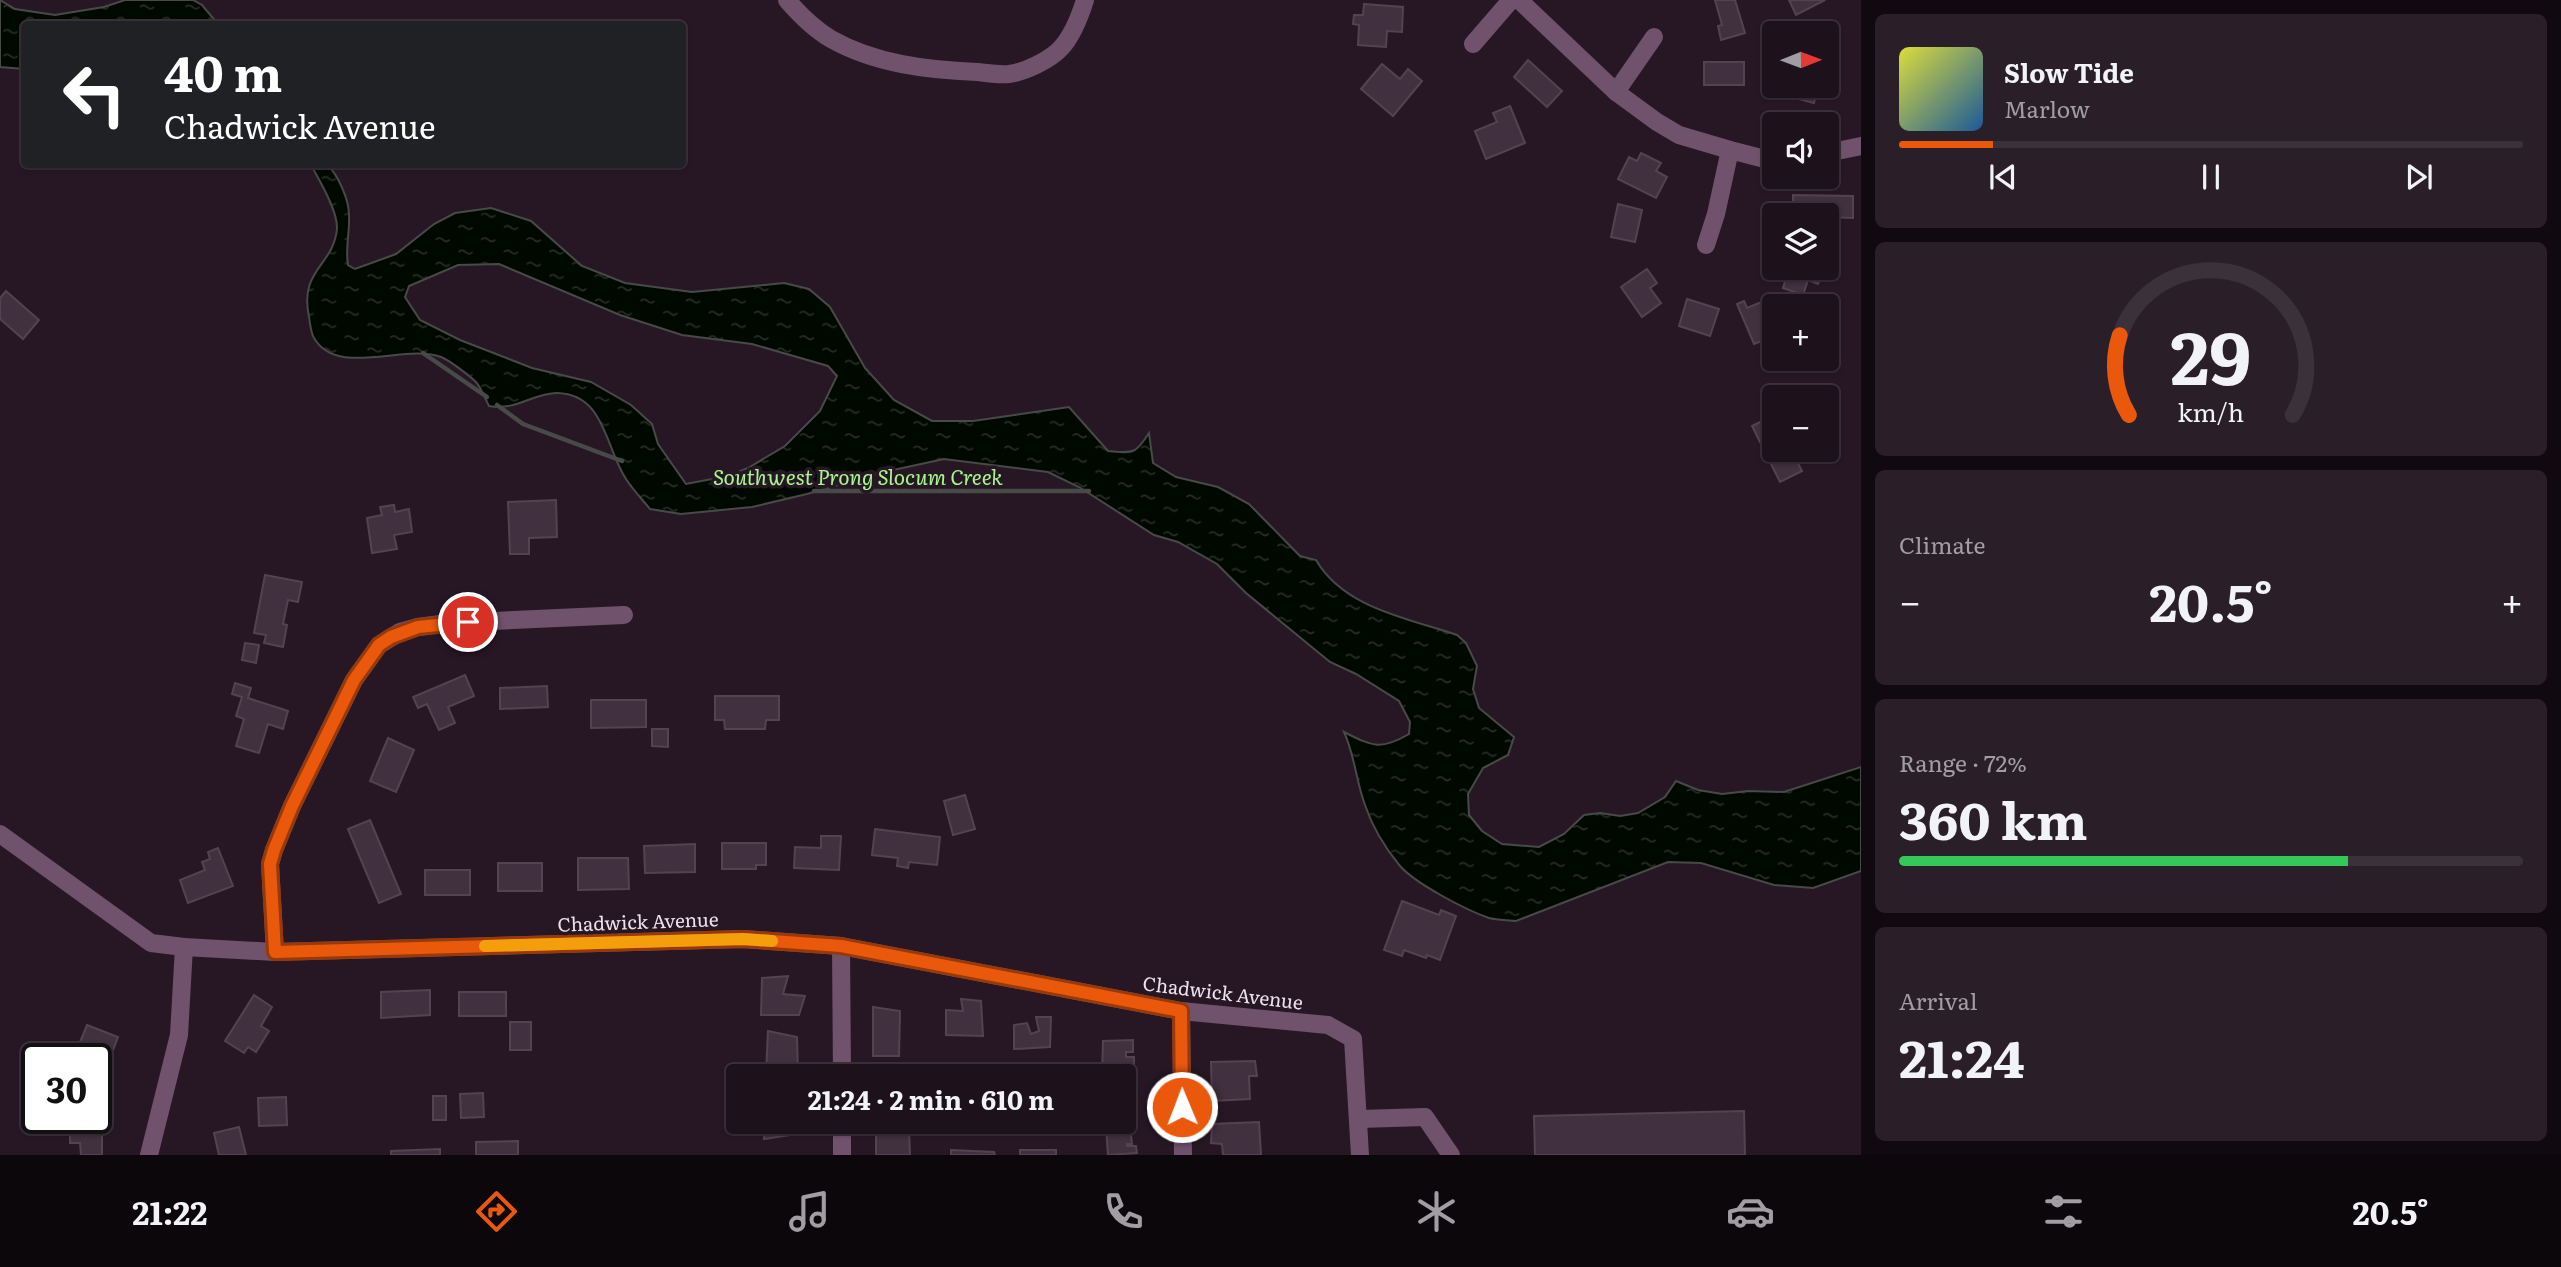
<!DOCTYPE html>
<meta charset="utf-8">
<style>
:root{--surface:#1d111c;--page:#2a1f29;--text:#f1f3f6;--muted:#a09da3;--line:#3b313b;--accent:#ea580c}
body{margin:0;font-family:Literata,serif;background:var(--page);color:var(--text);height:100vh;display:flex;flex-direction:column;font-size:26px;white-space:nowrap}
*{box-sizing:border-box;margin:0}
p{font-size:23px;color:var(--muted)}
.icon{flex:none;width:38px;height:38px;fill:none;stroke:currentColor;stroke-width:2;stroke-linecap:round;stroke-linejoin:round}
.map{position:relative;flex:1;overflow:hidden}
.drawer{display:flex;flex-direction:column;gap:14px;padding:14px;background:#10090f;width:700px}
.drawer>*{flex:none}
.top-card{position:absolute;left:21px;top:21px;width:665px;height:147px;border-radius:7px;box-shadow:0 2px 5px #0004,0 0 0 2px var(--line);background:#202124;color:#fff;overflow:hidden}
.needle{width:46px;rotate:89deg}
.controls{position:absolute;left:1762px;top:21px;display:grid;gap:14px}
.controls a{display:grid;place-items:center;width:77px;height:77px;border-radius:7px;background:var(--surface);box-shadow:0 2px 5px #0004,0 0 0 2px var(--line);font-size:35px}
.speed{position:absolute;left:21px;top:1043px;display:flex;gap:14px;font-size:35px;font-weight:700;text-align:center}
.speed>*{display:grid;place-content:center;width:91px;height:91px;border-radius:50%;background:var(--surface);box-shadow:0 2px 5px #0004,0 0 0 2px var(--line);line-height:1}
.speed .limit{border:4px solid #111;border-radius:10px;background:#fff;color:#111}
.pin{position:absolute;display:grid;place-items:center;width:60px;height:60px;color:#fff;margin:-30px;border:4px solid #fff;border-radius:50%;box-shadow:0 2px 7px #0007}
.me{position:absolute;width:77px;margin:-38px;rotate:359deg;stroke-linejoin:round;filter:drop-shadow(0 0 5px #0008)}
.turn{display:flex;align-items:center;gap:24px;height:147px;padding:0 28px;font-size:32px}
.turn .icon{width:91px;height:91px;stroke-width:2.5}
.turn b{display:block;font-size:49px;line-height:60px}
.big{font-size:52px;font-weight:700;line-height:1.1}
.drawer .widget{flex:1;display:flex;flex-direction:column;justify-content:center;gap:10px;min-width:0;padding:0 24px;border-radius:10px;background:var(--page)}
.drawer .dial{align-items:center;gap:0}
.dial svg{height:182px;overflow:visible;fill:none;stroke:var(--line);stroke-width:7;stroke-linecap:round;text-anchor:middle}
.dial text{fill:var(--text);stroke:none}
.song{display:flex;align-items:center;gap:21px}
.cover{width:84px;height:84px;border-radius:10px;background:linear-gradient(135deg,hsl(60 70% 55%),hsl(210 70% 35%))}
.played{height:7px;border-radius:4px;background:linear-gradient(90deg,var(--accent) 15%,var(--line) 15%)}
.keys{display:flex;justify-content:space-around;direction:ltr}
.heat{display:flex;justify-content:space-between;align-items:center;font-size:38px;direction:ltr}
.charge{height:10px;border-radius:5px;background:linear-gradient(90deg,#34c759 72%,var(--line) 0)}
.trip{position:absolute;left:726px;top:1064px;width:410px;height:70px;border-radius:7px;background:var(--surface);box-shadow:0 2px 5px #0004,0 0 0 2px var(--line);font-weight:700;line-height:70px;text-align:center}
.tabs{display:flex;height:112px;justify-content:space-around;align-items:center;background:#0c070b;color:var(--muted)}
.tabs .icon{width:49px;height:49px}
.tabs .active{color:var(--accent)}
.tabs b{font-size:32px;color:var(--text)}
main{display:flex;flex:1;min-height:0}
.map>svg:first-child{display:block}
.water{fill:url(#water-ripples);stroke:#474a46;stroke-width:2;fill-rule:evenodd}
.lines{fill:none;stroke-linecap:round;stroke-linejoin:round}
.stream{stroke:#474a46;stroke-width:4.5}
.building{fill:#41303f;stroke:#554251;stroke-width:2}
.minor{stroke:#71526d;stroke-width:18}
.route-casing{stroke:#983908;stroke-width:18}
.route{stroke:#ea580c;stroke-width:12}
.slow{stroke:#f59e0b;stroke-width:12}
.labels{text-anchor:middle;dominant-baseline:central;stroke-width:7;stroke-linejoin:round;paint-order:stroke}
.street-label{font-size:19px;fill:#ede2eb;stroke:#271725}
.water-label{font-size:21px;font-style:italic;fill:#a8f78d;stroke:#271725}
</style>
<main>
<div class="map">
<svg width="1861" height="1155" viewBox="0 0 1861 1155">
<defs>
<pattern id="water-ripples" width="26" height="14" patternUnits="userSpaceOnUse" patternTransform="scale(1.75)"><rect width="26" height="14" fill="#000900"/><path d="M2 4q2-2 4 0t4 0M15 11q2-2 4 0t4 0" fill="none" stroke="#262d25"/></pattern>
</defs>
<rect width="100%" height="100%" fill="#271725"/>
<g class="water">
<polygon points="0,0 15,9 55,15 104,7 125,0 193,0 202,5 218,24 24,24 24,69 0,67"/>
<path d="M311,165h17c10,11 21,34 21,50 1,17 -4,33 -1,50l7,4 41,-15 38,-30 21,-11 36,-5 40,13 51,45 43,17 67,9 92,-9 25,6 21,18 35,61 29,32 38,21h41l96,-14 39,44c25,2 27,4 41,-18l4,30 23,14 42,10 31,17 51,52 16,4c28,48 91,58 141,75l9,8 11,23 -4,23 6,19 35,29 -6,18 -25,13 -15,26 1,21 13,16 20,13 37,3 25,-13 20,-19 16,-2 20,3 18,-3 27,-16 11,-16 22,9 24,4 26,-3 36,1 77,-25v104l-48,17 -39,-3 -73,-22 -33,-1 -152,59c-8,-1 -19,-1 -27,-3 -23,-8 -73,-34 -89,-52 -14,-17 -28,-40 -35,-61 -9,-24 -10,-49 -21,-73 28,14 36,19 65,2l1,-12 -11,-21 -43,-27 -26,-12 -84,-69 -29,-29 -39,-22 -24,-7 -75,-48 -31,-15 -104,-13 -60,13 -77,22 -55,13 -71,7 -31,-5c-8,-10 -17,-19 -24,-30 -21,-32 -21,-85 -69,-86 -24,0 -40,18 -68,13 -4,-8 -8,-18 -13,-24 -6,-6 -27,-22 -35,-25 -35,-14 -104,21 -127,-19 -3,-5 -4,-14 -5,-21 -10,-48 24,-50 28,-88 1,-18 -18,-49 -26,-64zM499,264l121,51 62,20 70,9 76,22 9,10 -17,35 -35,35 -37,22 -20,8 -42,8 -28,-40 -6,-20 -21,-19 -40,-23 -59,-14 -72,-28 -40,-20 -15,-23 4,-11 49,-21z"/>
</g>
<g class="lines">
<g class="stream">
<polyline points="423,353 487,397"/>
<polyline points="497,405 523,424 622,461"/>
<polyline points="814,491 1089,491"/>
</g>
</g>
<g class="building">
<polygon points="1715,0 1735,0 1745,33 1721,40 1718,26 1722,25"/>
<polygon points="1789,0 1825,0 1796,15"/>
<polygon points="1364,4 1403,7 1402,32 1387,31 1386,47 1358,45 1359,25 1353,24 1354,15 1363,15"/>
<polygon points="1528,60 1562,91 1547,107 1514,77"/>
<rect x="1704" y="62" width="40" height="23"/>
<polygon points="1382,64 1400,79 1408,69 1422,81 1393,116 1361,89"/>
<polygon points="1790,86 1818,86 1814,103 1787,96"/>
<polygon points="1510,106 1525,143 1486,159 1475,131 1497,122 1493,113"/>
<polygon points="1641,153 1661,163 1656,171 1667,177 1656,198 1618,179 1629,157 1637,161"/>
<polygon points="1793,195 1853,196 1853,218 1827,217 1827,215 1811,215 1811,212 1793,211"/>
<polygon points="1618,204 1642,210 1635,242 1611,237"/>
<polygon points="1783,268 1824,268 1818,284 1808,280 1803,295 1783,288 1788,271"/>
<polygon points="1647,269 1657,283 1650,288 1661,303 1642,317 1621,287"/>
<polygon points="6,291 39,320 23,339 0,319 0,298"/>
<polygon points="1771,298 1774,307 1774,320 1764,325 1770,338 1754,344 1737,304 1744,301 1747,308"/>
<polygon points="1687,299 1719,309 1710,336 1679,326"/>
<polygon points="1774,415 1774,450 1791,450 1802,471 1780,482 1752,426"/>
<polygon points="556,500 557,537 529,538 529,554 510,554 508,502"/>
<polygon points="394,505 395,512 409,509 412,532 394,535 397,549 372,553 367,518 382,515 380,507"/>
<polygon points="265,575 302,582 298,602 288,600 283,624 287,625 283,647 264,643 266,635 254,633"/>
<polygon points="245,643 259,645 256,663 242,660"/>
<polygon points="465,675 474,696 448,707 455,723 439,730 427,704 418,708 413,697"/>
<polygon points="235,683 251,688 248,698 288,711 283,729 268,724 259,753 236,746 244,719 236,716 242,697 232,694"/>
<polygon points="547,686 548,707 500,709 500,688"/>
<polygon points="715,696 779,696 779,720 766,720 765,729 725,729 724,720 715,720"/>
<polygon points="591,700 646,700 646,727 591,728"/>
<polygon points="652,729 668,729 668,747 652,746"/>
<polygon points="388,738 414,750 396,792 370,781"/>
<polygon points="965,795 975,829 953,835 944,801"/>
<polygon points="370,820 401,894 379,903 348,829"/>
<polygon points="875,829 940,837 937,865 909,862 908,868 897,866 898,858 872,855"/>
<polygon points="821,836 841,836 839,870 794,868 795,847 821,848"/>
<polygon points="722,843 766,843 766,865 756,865 756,869 722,869"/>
<polygon points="695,844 695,872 645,873 644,846"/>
<polygon points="218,848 233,886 188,903 180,880 205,870 202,862 210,859 208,852"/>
<polygon points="578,858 628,858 629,889 578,890"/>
<rect x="498" y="863" width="44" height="28"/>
<rect x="425" y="870" width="45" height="25"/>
<polygon points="1402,901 1439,915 1441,910 1456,916 1440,960 1427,955 1426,958 1404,950 1402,956 1384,950"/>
<polygon points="788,976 783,994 805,996 799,1015 761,1015 762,978"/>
<polygon points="430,990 430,1015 381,1018 381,992"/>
<rect x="459" y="992" width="47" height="24"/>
<polygon points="254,995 272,1007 261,1026 269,1031 256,1052 248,1047 244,1053 225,1041"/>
<polygon points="961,999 981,1001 983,1036 946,1035 946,1010 963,1011"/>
<polygon points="873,1007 900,1011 899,1056 873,1056"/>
<polygon points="1036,1017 1051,1017 1050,1047 1014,1049 1014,1025 1027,1023 1031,1034 1039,1031"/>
<rect x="510" y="1022" width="21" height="28"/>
<polygon points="87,1025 118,1037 106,1069 96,1066 96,1059 74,1057"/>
<polygon points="768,1031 797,1037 798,1073 766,1073"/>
<polygon points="1133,1040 1133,1052 1126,1052 1126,1057 1134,1057 1134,1073 1102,1074 1103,1041"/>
<polygon points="1255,1061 1257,1076 1249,1076 1250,1099 1212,1101 1211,1062"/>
<polygon points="483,1093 484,1117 461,1118 460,1094"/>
<rect x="433" y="1096" width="13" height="24"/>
<polygon points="286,1097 287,1125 259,1126 258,1098"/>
<polygon points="1744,1111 1745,1155 1535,1155 1534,1116"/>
<polygon points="764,1122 803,1122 804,1133 764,1139"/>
<polygon points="1259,1122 1261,1155 1223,1155 1222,1144 1211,1143 1212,1124"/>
<polygon points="1130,1126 1132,1144 1127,1144 1127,1146 1136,1146 1137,1153 1108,1155 1106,1127"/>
<polygon points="239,1127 246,1155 219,1155 214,1133"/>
<polygon points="876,1128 909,1128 910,1155 876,1155"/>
<polygon points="70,1134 102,1134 102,1155 81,1155 80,1143 70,1143"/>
<polygon points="518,1141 518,1155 476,1155 476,1142"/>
<polygon points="440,1149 440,1155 391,1155 391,1151"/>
<polygon points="951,1150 994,1152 995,1155 951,1155"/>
<rect x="1020" y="1150" width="36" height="5"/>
</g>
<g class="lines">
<g class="minor">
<path d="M787,0c13,15 27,29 44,39 44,25 97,31 146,33 10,1 22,3 32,2 16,-2 41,-14 52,-26 12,-13 19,-32 24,-48"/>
<polyline points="1519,0 1616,92 1657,122 1679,135 1730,150 1761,158 1774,157"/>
<polyline points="1473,44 1511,0"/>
<polyline points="1616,92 1654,37"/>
<polyline points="1827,153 1861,146"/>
<polyline points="1706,245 1716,214 1730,150"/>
<polyline points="0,834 151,943 184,947 275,952 743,939 841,946 1181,1011 1328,1025 1353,1039 1360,1155"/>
<polyline points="841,946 842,1076"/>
<polyline points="275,952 270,864 274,850 292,806 354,680 379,645 400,632 418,627 448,623 624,615"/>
<polyline points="1181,1011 1183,1155"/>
<polyline points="1360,1119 1425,1117 1451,1155"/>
<polyline points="842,1122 842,1155"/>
<polyline points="149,1155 179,1035 184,947"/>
</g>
</g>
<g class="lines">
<defs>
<polyline id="route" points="468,622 418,627 391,637 379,645 354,680 292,806 274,850 270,864 275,952 743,939 841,946 1181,1011 1182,1107"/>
</defs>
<use href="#route" class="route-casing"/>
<use href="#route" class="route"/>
<polyline class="slow" points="485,946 743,939 772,941"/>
</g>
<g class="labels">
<g class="street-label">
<text transform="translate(638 921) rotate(-2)">Chadwick Avenue</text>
<text transform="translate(1223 992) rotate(7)">Chadwick Avenue</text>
</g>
<g class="water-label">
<text x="858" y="475">Southwest Prong Slocum Creek</text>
</g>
</g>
</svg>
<div class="controls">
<a><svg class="needle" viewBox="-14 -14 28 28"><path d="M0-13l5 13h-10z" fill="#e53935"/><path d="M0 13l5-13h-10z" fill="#a09da3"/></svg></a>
<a><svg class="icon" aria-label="sound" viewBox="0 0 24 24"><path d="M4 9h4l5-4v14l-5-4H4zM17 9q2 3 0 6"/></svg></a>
<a><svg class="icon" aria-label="layers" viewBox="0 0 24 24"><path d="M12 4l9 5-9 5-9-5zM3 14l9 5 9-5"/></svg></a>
<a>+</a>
<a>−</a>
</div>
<div class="speed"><div class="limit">30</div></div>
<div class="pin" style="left:468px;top:622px;background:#d93025"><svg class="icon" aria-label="arrive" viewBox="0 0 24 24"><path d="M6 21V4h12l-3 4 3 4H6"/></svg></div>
<svg class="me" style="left:1182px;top:1107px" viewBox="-20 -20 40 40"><circle r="17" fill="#ea580c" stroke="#fff" stroke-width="3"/><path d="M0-11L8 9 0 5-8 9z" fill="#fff"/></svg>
<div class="trip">21:24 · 2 min · 610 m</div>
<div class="top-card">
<div class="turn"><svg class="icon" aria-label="left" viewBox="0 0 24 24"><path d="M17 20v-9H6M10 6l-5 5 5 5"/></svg><div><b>40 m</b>Chadwick Avenue</div></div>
</div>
</div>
<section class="drawer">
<div class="widget">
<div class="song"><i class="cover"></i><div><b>Slow Tide</b><p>Marlow</p></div></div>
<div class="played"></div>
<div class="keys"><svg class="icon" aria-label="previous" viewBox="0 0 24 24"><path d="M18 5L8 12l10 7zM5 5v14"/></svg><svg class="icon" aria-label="pause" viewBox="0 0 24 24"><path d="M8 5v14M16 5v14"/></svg><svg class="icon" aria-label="next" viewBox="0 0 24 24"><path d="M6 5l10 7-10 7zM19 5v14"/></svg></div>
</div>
<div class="widget dial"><svg viewBox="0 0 100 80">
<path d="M14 69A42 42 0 1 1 86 69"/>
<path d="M14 69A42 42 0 0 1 10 34" stroke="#ea580c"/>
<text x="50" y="56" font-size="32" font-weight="700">29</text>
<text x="50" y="72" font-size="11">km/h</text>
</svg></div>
<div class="widget"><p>Climate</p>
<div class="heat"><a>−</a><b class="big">20.5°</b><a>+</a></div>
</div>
<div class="widget"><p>Range · 72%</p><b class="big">360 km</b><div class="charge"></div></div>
<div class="widget"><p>Arrival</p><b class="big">21:24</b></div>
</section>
</main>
<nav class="tabs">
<b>21:22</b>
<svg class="icon active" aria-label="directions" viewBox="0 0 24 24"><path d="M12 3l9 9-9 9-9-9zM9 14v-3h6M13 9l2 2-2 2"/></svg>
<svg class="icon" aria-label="music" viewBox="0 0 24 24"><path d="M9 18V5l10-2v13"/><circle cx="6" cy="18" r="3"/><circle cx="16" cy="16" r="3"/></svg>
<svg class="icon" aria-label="phone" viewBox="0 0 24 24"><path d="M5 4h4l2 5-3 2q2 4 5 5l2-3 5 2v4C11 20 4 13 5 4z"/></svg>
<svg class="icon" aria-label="climate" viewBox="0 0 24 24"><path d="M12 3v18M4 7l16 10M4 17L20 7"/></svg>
<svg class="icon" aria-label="car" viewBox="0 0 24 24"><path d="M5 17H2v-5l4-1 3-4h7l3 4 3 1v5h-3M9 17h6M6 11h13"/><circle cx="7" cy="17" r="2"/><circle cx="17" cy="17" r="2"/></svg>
<svg class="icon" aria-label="filters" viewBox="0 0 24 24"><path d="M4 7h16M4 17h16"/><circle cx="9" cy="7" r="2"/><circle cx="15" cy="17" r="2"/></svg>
<b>20.5°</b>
</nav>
